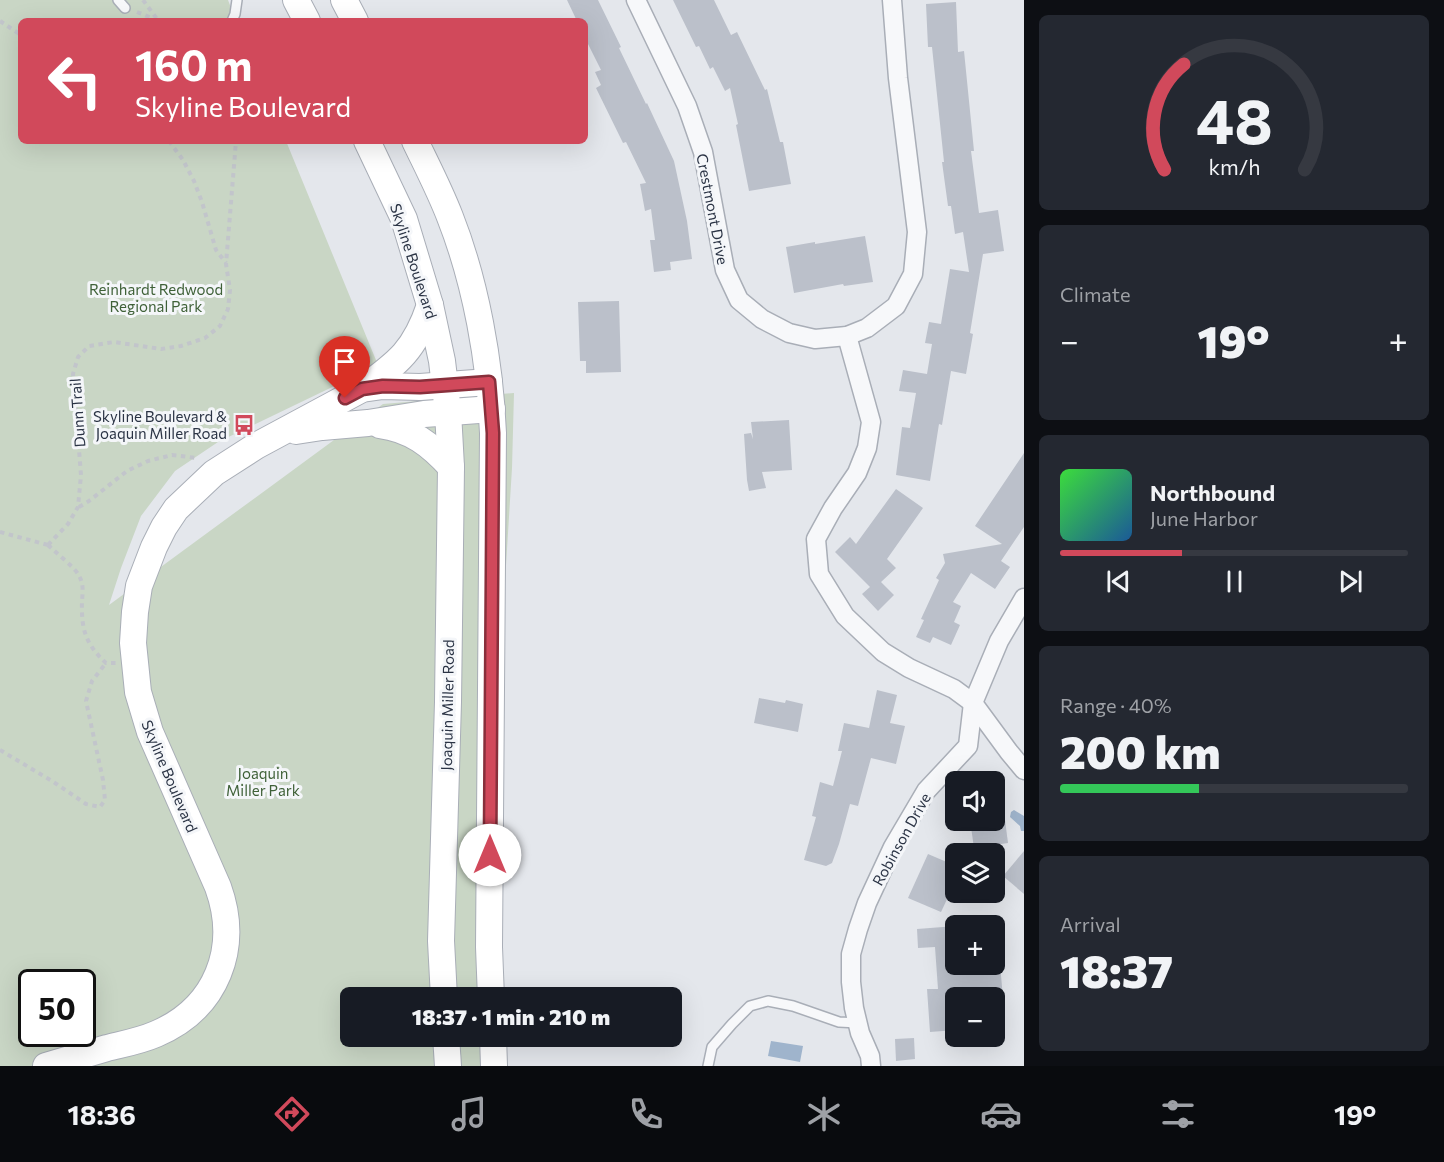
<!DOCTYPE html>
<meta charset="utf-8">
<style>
:root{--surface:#171b24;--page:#242831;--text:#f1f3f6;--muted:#9ea1a6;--line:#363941;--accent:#d1495b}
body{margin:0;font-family:Commissioner,sans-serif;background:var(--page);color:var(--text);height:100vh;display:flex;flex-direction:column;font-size:22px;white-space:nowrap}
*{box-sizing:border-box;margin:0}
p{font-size:20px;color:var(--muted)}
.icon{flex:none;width:33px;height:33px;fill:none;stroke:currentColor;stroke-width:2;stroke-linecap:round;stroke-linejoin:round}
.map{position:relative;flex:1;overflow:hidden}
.panel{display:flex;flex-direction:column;gap:15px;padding:15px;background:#0d0f14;width:420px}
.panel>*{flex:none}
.banner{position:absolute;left:18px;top:18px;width:570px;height:126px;border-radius:9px;box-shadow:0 6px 24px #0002;background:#d1495b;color:#fff;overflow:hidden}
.controls{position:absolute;left:945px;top:771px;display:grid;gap:12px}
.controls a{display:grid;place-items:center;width:60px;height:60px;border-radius:9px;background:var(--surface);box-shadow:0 6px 24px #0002;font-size:30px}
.speed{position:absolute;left:18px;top:969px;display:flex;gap:12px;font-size:30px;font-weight:700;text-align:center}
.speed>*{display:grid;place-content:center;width:78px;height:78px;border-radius:50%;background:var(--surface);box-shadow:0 6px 24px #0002;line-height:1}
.speed .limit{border:3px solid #111;border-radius:9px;background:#fff;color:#111}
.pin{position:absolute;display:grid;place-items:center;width:51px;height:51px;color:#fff;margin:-62px -26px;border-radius:50% 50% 50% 0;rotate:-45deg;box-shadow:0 0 6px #0007}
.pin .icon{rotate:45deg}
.me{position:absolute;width:66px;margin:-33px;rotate:0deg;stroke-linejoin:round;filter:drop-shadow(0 0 4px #0008)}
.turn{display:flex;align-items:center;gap:21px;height:126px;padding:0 18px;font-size:27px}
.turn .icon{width:78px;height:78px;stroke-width:2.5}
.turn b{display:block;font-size:42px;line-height:51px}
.big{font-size:45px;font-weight:800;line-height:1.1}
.panel .widget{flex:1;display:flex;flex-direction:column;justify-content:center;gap:9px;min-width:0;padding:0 21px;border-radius:9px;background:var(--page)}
.panel .dial{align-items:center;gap:0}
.dial svg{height:156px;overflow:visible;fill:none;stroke:var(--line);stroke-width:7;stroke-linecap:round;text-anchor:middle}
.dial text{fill:var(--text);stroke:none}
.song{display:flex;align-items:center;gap:18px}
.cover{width:72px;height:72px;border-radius:9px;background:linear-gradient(135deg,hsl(120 70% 55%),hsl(210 70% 35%))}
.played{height:6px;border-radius:3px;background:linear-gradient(90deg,var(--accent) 35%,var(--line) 35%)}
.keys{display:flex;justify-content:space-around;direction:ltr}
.heat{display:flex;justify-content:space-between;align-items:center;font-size:33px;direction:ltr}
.charge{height:9px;border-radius:4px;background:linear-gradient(90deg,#34c759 40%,var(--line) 0)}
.trip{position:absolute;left:340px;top:987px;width:342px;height:60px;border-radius:9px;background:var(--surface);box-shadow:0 6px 24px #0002;font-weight:800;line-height:60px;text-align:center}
.dock{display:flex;height:96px;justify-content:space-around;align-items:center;background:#090b0e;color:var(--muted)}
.dock .icon{width:42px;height:42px}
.dock .on{color:var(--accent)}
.dock b{font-size:27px;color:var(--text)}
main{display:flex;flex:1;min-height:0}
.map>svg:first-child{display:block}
.green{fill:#c9d6c5;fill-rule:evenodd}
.water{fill:#9fb4cc}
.building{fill:#bbc0ca}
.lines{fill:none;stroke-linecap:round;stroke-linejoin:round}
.service-casing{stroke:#a9aeb7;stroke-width:12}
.minor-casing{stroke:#a9aeb7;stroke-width:21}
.secondary-casing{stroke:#a9aeb7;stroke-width:28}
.path{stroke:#c2c5cb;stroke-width:4;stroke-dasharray:4.5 4.5;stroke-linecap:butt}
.service{stroke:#f7f8fa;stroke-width:9}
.minor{stroke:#f7f8fa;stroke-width:18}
.secondary{stroke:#fff;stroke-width:26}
.route-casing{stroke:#882f3b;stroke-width:15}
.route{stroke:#d1495b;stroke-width:10}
.labels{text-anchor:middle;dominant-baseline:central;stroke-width:6;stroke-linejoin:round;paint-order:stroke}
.street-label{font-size:15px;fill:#2b3445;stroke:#f4f6f9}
.park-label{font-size:15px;fill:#3f6138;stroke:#f4f6f9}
.poi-label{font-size:15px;fill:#2b3445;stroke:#f4f6f9;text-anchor:end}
</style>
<main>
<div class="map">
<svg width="1024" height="1066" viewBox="0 0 1024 1066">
<rect width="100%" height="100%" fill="#e4e7ec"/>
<path class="green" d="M0,0h228l8,21h-215v120h265l92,224 -160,77 -43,29 -34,45 -20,52 -12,37 274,-201 131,-11 -2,75 -15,244 2,285 -148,1v38l150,1 2,29h-503zM32,982h50v52h-50z"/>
<g class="water">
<polygon points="1014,810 1024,816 1024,831 1021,831 1020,826 1010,817 1011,812"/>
<polygon points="771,1041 803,1046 800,1062 768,1056"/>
</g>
<g class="building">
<polygon points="567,0 598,0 621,47 619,48 646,104 647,103 674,161 687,221 692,259 670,262 671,270 654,272 650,240 655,240 651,209 645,211 640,184 646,183 626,142 623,143 596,88 601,85 595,72 601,70 585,38 585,21 577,21"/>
<polygon points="673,0 714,0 731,35 737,32 765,90 767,89 780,142 783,142 791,184 749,191 736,125 738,124 730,88 725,91 713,67 710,69 699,46 696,47"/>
<polygon points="956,2 958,52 964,51 974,151 971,151 979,213 998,210 1004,251 983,254 970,333 973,334 966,374 951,371 942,425 939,424 930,481 896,475 902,427 910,428 916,393 899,391 903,370 927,374 932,344 925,343 929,322 941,324 950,269 969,272 963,232 955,234 951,206 948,206 942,162 944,162 932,47 928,47 926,4"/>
<polygon points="865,236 873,282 844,286 843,284 794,293 786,247 815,242 815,244"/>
<polygon points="619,301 621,372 586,373 586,361 580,361 578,302"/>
<polygon points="789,420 792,470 762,472 766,488 749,491 747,480 744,434 751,433 753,439 751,422"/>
<polygon points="1024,453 1024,527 1001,561 1010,567 995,589 971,573 953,602 961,606 954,622 960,625 951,645 933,637 930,643 916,637 924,620 921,619 939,580 936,578 945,563 943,554 1002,544 975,526"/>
<polygon points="896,489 923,508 887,559 896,568 881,582 894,595 878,611 862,594 870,587 835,552 850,537 856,544"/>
<polygon points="877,690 897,695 890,723 905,726 896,764 871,758 858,806 850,804 839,844 832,863 826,866 804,860 816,817 812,816 820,782 833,786 842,751 838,751 844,723 869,728"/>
<polygon points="759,698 785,703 786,700 803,704 798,732 754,723"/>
<polygon points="970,820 1005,820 1008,843 974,848"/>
<polygon points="1024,851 1024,894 1003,876"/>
<polygon points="928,854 956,866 956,880 941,912 908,898"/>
<polygon points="956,926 956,964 1000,964 1003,998 956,998 956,1030 930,1032 927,989 938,989 935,947 918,948 917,929"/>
<polygon points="914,1038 915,1059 896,1061 895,1039"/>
</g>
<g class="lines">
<defs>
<g id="service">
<polyline points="118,0 125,8"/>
<polyline points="232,21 235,14 237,0"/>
<polyline points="708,1066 712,1047 732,1024 750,1006 768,1001 793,1006 839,1022 858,1023"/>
</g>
<g id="minor">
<polyline points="636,0 687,106 703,152 725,270 739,300 762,319 789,333 815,339 847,336 867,328 896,306 913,274 917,232 898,78 892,0"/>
<polyline points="847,336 871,422 867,448 857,473 833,508 816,539 819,574 845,616 883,652 909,668 954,689 973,703 1009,752 1024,770"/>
<polyline points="871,1066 870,1056 860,1033 854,1008 851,982 851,954 858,929 867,903 893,847 926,791 968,746 973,703 999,641 1024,598"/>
</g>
<g id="secondary">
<polyline points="296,0 307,21"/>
<polyline points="344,0 355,21"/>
<polyline points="367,141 404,219 430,305 442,361 448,412 451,467 448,702 441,941 444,998"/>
<path d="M415,141c12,25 25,50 35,76 26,66 40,145 43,216l-4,514 2,51"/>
<path d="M362,389c37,-27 53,-39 68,-84"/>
<path d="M380,425c31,4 51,20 71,42"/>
<polyline points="296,431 322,427 368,423 424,414 492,409"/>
<polyline points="446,1036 448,1066"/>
<polyline points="493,1036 494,1066"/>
<path d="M46,1066c20,-6 41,-12 61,-18 16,-4 33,-7 49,-14 61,-26 84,-86 62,-147l-68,-155 -12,-40 -5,-49 2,-31 4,-26 15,-39 10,-20 12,-18 38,-36 42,-27 106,-57 21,-3 37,1 69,-5"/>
</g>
</defs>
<use href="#service" class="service-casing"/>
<use href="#minor" class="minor-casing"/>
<use href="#secondary" class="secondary-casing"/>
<g class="path">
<polyline points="143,0 157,19"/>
<polyline points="137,12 159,21"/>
<polyline points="0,21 21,35"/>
<polyline points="169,141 183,160 194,181 202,202 216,250 226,263"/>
<polyline points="79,507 89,501 127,471 148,461 172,455 197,458"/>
<polyline points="0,532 48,545"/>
<polyline points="48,545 68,524 78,507 81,475 73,374 78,357 89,346 114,342 161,349 181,346 205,338 220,326 228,309 230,290 226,264 236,141"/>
<path d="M48,545c7,7 26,22 30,29 8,12 3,23 4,36 0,24 7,37 24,53h10"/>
<polyline points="0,750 52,781 86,804 100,807 105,800 103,780 86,701 92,681 106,663"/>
</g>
<use href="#service" class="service"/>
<use href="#minor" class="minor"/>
<use href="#secondary" class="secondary"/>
</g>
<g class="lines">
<defs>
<polyline id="route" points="345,398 362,389 383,386 420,387 489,382 493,433 490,855"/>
</defs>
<use href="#route" class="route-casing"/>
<use href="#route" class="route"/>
</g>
<defs>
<symbol id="bus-bare" viewBox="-9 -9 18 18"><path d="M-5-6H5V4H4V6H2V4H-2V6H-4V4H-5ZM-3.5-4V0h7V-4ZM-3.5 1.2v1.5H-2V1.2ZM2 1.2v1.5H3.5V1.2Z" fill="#d1495b" stroke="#f4f6f9" stroke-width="2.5" paint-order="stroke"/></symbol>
</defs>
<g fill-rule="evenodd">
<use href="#bus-bare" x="229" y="410" width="30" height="30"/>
</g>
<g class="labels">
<g class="street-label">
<text transform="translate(713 209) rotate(79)">Crestmont Drive</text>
<text transform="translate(414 261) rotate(72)">Skyline Boulevard</text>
<text transform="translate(77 413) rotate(-94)">Dunn Trail</text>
<text transform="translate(447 705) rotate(-89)">Joaquin Miller Road</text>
<text transform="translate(170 776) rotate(67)">Skyline Boulevard</text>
<text transform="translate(901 839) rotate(-61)">Robinson Drive</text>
</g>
<g class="park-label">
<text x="156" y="289">Reinhardt Redwood<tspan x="156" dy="17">Regional Park</tspan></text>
<text x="263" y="773">Joaquin<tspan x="263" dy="17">Miller Park</tspan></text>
</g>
<g class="poi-label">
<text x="227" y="416">Skyline Boulevard &amp;<tspan x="227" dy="17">Joaquin Miller Road</tspan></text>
</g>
</g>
</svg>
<div class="controls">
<a><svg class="icon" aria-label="sound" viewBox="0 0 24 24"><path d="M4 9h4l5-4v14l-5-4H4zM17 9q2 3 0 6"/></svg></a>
<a><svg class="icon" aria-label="layers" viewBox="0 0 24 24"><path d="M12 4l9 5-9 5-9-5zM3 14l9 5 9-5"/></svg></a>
<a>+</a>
<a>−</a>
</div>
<div class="speed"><div class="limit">50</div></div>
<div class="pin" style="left:345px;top:398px;background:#d93025"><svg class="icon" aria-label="arrive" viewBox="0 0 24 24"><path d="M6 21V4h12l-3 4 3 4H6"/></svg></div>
<svg class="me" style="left:490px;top:855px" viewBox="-20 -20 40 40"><circle r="19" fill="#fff"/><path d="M0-13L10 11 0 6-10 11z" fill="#d1495b"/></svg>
<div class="trip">18:37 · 1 min · 210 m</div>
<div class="banner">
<div class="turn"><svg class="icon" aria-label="left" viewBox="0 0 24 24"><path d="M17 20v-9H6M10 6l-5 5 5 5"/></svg><div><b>160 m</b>Skyline Boulevard</div></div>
</div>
</div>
<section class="panel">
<div class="widget dial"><svg viewBox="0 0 100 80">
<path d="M14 69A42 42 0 1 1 86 69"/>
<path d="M14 69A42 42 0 0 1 24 15" stroke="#d1495b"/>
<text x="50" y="56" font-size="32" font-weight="700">48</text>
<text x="50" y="72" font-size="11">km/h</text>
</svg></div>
<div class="widget"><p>Climate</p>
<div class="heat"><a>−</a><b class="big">19°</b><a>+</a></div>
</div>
<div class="widget">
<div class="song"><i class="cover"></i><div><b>Northbound</b><p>June Harbor</p></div></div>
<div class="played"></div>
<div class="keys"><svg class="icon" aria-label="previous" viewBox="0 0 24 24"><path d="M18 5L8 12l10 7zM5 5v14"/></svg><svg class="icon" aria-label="pause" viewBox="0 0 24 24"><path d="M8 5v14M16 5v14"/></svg><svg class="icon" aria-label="next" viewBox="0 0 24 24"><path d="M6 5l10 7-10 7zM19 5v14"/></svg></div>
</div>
<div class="widget"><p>Range · 40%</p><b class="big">200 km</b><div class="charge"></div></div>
<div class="widget"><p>Arrival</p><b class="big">18:37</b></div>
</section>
</main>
<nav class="dock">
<b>18:36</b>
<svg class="icon on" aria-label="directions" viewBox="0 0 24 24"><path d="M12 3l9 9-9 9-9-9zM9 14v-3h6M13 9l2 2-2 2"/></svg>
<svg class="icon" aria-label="music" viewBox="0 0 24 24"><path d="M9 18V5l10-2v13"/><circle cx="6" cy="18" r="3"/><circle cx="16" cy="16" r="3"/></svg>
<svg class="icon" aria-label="phone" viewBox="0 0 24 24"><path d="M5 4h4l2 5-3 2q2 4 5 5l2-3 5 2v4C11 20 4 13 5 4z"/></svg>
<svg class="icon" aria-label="climate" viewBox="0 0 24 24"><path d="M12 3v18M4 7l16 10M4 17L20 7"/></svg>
<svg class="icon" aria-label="car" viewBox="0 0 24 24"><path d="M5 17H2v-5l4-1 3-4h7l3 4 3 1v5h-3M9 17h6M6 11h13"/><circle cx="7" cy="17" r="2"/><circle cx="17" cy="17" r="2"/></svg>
<svg class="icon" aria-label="filters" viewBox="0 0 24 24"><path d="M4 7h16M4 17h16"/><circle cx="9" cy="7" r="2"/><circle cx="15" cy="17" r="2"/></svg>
<b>19°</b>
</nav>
